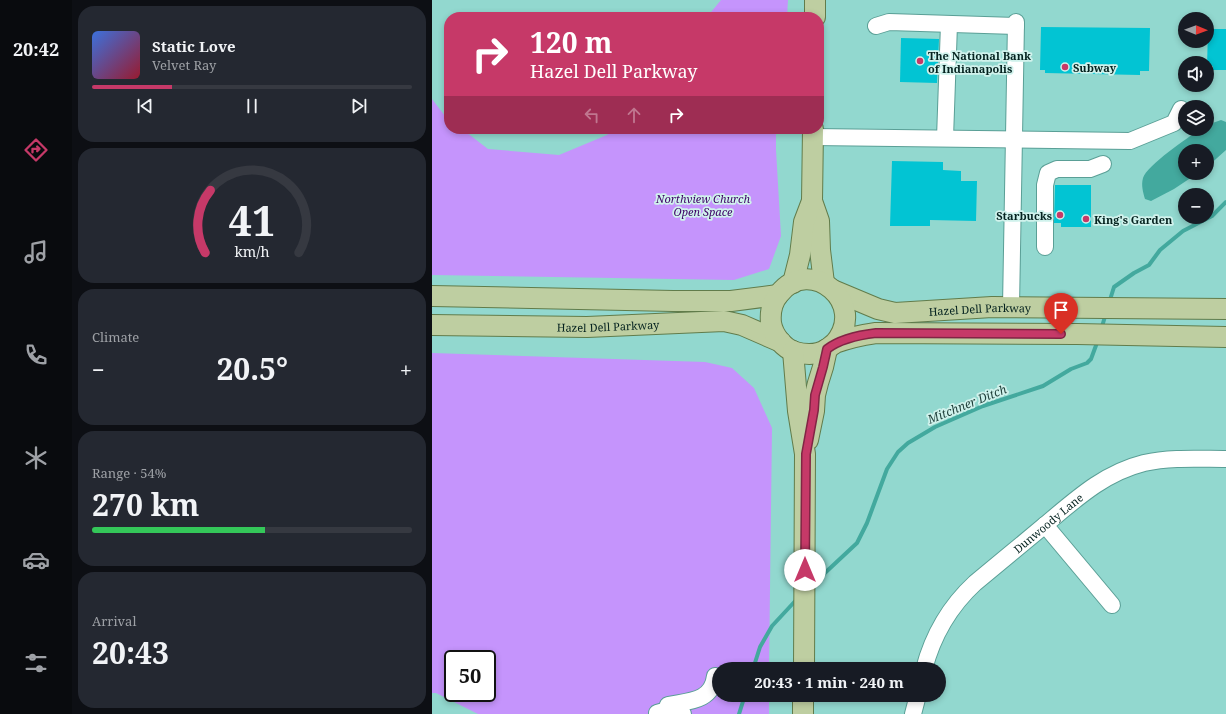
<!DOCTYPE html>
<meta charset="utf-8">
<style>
:root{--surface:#171b24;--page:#242831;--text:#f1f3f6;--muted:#9ea1a6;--line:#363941;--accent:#c63968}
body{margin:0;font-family:"Noto Serif",serif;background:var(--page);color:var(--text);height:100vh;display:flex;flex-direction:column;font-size:15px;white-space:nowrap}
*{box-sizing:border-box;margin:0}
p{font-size:13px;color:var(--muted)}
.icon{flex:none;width:22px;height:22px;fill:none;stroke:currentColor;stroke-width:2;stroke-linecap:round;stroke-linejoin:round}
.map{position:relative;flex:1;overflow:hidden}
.panel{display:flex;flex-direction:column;gap:6px;padding:6px;background:#0d0f14;width:360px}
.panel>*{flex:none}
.banner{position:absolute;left:12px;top:12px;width:380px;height:122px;border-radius:16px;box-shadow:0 2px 6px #0003;background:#c63968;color:#fff;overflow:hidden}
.needle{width:26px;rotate:91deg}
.controls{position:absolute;left:746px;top:12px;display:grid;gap:8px}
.controls a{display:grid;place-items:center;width:36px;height:36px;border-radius:50%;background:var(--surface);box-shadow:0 2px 6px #0003;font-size:20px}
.speed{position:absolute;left:12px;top:650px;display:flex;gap:8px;font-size:20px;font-weight:700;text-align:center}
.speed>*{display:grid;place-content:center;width:52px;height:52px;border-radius:50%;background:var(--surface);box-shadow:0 2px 6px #0003;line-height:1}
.speed .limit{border:2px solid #111;border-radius:6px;background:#fff;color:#111}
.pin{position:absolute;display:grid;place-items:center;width:34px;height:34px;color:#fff;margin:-41px -17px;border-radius:50% 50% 50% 0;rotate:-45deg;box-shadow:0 0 4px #0007}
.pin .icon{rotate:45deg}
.me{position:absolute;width:44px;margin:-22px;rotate:0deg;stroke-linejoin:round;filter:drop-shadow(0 0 3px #0008)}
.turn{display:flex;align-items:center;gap:14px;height:84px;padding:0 20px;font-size:18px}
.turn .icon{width:52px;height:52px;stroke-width:2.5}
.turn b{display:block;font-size:28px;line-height:34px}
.lanes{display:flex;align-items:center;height:38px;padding:0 20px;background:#0003;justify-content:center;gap:20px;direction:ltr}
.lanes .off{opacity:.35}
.big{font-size:30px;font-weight:700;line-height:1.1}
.panel .card{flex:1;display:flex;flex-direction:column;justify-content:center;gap:6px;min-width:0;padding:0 14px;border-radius:16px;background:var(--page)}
.panel .dial{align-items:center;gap:0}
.dial svg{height:104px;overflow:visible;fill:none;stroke:var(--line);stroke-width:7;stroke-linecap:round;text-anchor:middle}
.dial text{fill:var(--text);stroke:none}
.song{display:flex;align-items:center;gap:12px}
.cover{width:48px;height:48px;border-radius:6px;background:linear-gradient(135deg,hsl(220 70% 55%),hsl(350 70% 35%))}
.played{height:4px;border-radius:2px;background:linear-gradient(90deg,var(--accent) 25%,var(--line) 25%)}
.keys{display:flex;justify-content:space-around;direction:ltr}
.heat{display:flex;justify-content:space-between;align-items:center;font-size:22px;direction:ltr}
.charge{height:6px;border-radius:3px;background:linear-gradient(90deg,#34c759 54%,var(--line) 0)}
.trip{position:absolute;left:280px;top:662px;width:234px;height:40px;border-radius:20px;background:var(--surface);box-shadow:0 2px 6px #0003;font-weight:700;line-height:40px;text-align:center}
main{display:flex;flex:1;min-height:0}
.tab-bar{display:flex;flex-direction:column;width:72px;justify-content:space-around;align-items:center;background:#090b0e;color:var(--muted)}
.tab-bar .icon{width:28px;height:28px}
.tab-bar .selected{color:var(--accent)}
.tab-bar b{font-size:18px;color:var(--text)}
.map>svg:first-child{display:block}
.green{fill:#c594fc;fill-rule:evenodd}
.water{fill:#43a99e}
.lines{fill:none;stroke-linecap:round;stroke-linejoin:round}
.stream{stroke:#43a99e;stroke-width:4}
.building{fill:#02c4d3}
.minor-casing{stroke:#5a9f96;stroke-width:18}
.major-casing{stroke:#617c4b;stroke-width:22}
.minor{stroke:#fff;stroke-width:16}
.major{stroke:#becea1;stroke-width:20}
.route-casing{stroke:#812544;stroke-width:10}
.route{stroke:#c63968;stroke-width:7}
.poi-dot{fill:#c63968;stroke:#d0f2ec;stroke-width:1.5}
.labels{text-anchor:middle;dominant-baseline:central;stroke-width:3.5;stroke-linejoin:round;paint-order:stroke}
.poi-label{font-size:11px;font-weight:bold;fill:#04221f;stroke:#d0f2ec;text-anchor:start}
.park-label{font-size:11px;font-style:italic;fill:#3d0065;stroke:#d0f2ec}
.street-label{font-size:11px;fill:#04221f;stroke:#d0f2ec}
.water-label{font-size:12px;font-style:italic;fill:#1f3f3a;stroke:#d0f2ec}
</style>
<main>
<nav class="tab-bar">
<b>20:42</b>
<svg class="icon selected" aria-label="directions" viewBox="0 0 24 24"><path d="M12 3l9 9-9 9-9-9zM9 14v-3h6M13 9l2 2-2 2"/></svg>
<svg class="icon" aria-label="music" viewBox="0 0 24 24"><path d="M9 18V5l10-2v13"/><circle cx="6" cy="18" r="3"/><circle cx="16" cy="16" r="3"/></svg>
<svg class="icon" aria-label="phone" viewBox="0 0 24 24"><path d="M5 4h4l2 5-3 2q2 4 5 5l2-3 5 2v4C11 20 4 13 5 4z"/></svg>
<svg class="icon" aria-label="climate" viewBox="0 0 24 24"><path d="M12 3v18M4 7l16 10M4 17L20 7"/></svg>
<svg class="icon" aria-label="car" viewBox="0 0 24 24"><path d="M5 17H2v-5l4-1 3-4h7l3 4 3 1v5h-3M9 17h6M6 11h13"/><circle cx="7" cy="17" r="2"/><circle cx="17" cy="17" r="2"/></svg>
<svg class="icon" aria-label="filters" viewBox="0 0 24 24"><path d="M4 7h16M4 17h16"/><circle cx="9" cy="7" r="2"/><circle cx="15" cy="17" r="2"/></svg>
</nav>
<section class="panel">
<div class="card">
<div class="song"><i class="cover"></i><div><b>Static Love</b><p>Velvet Ray</p></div></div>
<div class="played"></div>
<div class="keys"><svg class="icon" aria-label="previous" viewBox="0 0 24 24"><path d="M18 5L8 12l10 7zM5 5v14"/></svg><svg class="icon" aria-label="pause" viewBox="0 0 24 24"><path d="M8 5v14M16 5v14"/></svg><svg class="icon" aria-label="next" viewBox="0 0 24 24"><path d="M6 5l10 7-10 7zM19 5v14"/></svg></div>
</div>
<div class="card dial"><svg viewBox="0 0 100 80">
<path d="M14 69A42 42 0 1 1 86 69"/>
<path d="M14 69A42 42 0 0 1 18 21" stroke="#c63968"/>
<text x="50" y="56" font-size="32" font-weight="700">41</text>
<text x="50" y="72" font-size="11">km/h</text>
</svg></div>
<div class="card"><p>Climate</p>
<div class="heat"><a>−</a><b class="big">20.5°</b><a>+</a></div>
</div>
<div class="card"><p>Range · 54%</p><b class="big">270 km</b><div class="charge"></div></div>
<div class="card"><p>Arrival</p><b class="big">20:43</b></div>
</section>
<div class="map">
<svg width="794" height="714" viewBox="0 0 794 714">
<rect width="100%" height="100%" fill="#92d8cf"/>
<g class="green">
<polygon points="289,0 356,0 355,17 275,17"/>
<polygon points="0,99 13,116 17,119 17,129 30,129 56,149 127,155 175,135 181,129 344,129 344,150 349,236 337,269 302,280 0,275"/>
<path d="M0,353l273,9 27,6 22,20 18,40 -3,241h-50v26h50v19h-291l-42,-21h-4zM21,659h34v34h-34z"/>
</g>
<path class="water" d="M789,120l5,2v28l-19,17v-16h-22v22h13l-24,16 -23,12 -6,-2c-2,-7 -4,-14 -2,-21 4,-13 45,-40 57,-49h7v-4z"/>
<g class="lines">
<g class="stream">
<polyline points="677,303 682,287 702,273 717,265 728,250 751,231 780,216 794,202"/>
<polyline points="669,330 674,313"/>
<polyline points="380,585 425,543 435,523 455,469 466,452 476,443 503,427 551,406 611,386 639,369 655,363 659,359 666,340"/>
<polyline points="321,669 328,647 340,626 366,598"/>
<polyline points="307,714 313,695"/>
</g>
</g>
<g class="building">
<polygon points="609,27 718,28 717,71 708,71 708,75 613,73 613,70 608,70"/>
<polygon points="776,29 794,29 794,70 781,70 781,66 775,67"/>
<polygon points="469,38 507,39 505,83 468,82"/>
<polygon points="460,161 511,162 511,170 529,171 529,181 545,181 544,221 498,220 498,226 458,226"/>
<polygon points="623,185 659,185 659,227 629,227 629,223 622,223"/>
</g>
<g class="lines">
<defs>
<g id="minor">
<polyline points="444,26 457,22 584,26"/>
<polyline points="381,137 698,141 742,123 749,109"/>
<polyline points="513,138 517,24"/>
<polyline points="613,247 613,185 616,173 625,169 658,169 671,164"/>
<polyline points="579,307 584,22"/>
<polyline points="613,525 680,605"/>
<path id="s1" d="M492,669c9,-34 25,-62 51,-86 23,-19 47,-39 70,-58 31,-26 59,-52 99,-62 27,-6 55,-4 82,-4"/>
<path d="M236,705c20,-4 44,-3 47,-29"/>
<polyline points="225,713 232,711 251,714"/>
<polyline points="481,714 486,695"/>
</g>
<g id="major">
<polyline points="383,17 383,0"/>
<polyline points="380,201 387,221 388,250 392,283"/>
<polyline points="361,283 368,255 372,222 380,201 381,129"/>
<path id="s2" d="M403,291l43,18 17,4 97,-6 234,2"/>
<polyline points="0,296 241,301 299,301 346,295"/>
<path id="s3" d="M0,325l155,2 137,-6 18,4 39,17"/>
<path d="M402,344c36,-40 -24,-90 -55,-50 -7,8 -9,19 -8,29 2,12 12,25 24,29 11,3 23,3 32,-3 3,-2 5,-4 8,-6 13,-5 27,-8 41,-10l201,1 149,3"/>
<polyline points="361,351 366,411 373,454 372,669"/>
<polyline points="376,440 382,411 383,395 386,383 391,367 395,349"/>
<polyline points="371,714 371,695"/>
</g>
</defs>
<use href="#minor" class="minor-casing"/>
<use href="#major" class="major-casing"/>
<use href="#minor" class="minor"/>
<use href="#major" class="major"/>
</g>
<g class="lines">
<defs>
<path id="route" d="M373,570l1,-116 8,-44 1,-15 8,-28 4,-18c13,-10 32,-14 49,-16l185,1"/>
</defs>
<use href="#route" class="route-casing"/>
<use href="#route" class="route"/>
</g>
<g class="poi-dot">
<circle cx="488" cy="61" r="4"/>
<circle cx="633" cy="67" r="4"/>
<circle cx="628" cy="215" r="4"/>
<circle cx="654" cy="219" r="4"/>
</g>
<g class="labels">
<g class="poi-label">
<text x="496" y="55">The National Bank<tspan x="496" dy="13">of Indianapolis</tspan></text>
<text x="641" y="67">Subway</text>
<text x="620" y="215" text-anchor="end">Starbucks</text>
<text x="662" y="219">King's Garden</text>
</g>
<g class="park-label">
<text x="271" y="198">Northview Church<tspan x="271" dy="13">Open Space</tspan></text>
</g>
<g class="street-label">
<text stroke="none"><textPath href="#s2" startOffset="149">Hazel Dell Parkway</textPath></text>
<text stroke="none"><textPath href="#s3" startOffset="176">Hazel Dell Parkway</textPath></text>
<text stroke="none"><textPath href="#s1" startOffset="196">Dunwoody Lane</textPath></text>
</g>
<g class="water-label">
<text transform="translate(535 404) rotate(-22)">Mitchner Ditch</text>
</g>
</g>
</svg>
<div class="controls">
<a><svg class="needle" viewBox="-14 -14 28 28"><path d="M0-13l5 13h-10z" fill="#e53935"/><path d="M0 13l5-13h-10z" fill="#9ea1a6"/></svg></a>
<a><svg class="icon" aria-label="sound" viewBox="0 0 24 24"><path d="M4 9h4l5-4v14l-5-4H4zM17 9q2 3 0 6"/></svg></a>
<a><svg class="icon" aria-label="layers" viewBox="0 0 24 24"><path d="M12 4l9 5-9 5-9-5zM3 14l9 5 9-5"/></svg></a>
<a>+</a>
<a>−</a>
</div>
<div class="speed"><div class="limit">50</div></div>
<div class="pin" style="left:629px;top:334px;background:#d93025"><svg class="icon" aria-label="arrive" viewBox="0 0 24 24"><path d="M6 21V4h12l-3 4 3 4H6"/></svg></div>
<svg class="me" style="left:373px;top:570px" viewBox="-20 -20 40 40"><circle r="19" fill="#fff"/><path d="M0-13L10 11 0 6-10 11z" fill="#c63968"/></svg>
<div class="trip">20:43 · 1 min · 240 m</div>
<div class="banner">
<div class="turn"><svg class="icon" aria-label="right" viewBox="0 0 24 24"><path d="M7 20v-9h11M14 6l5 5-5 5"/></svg><div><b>120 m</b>Hazel Dell Parkway</div></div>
<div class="lanes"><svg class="icon off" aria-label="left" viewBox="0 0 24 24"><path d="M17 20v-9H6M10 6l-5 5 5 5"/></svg><svg class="icon off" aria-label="ahead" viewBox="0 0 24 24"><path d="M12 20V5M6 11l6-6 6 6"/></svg><svg class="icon" aria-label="right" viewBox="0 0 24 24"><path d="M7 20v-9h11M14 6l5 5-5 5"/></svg></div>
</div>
</div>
</main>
